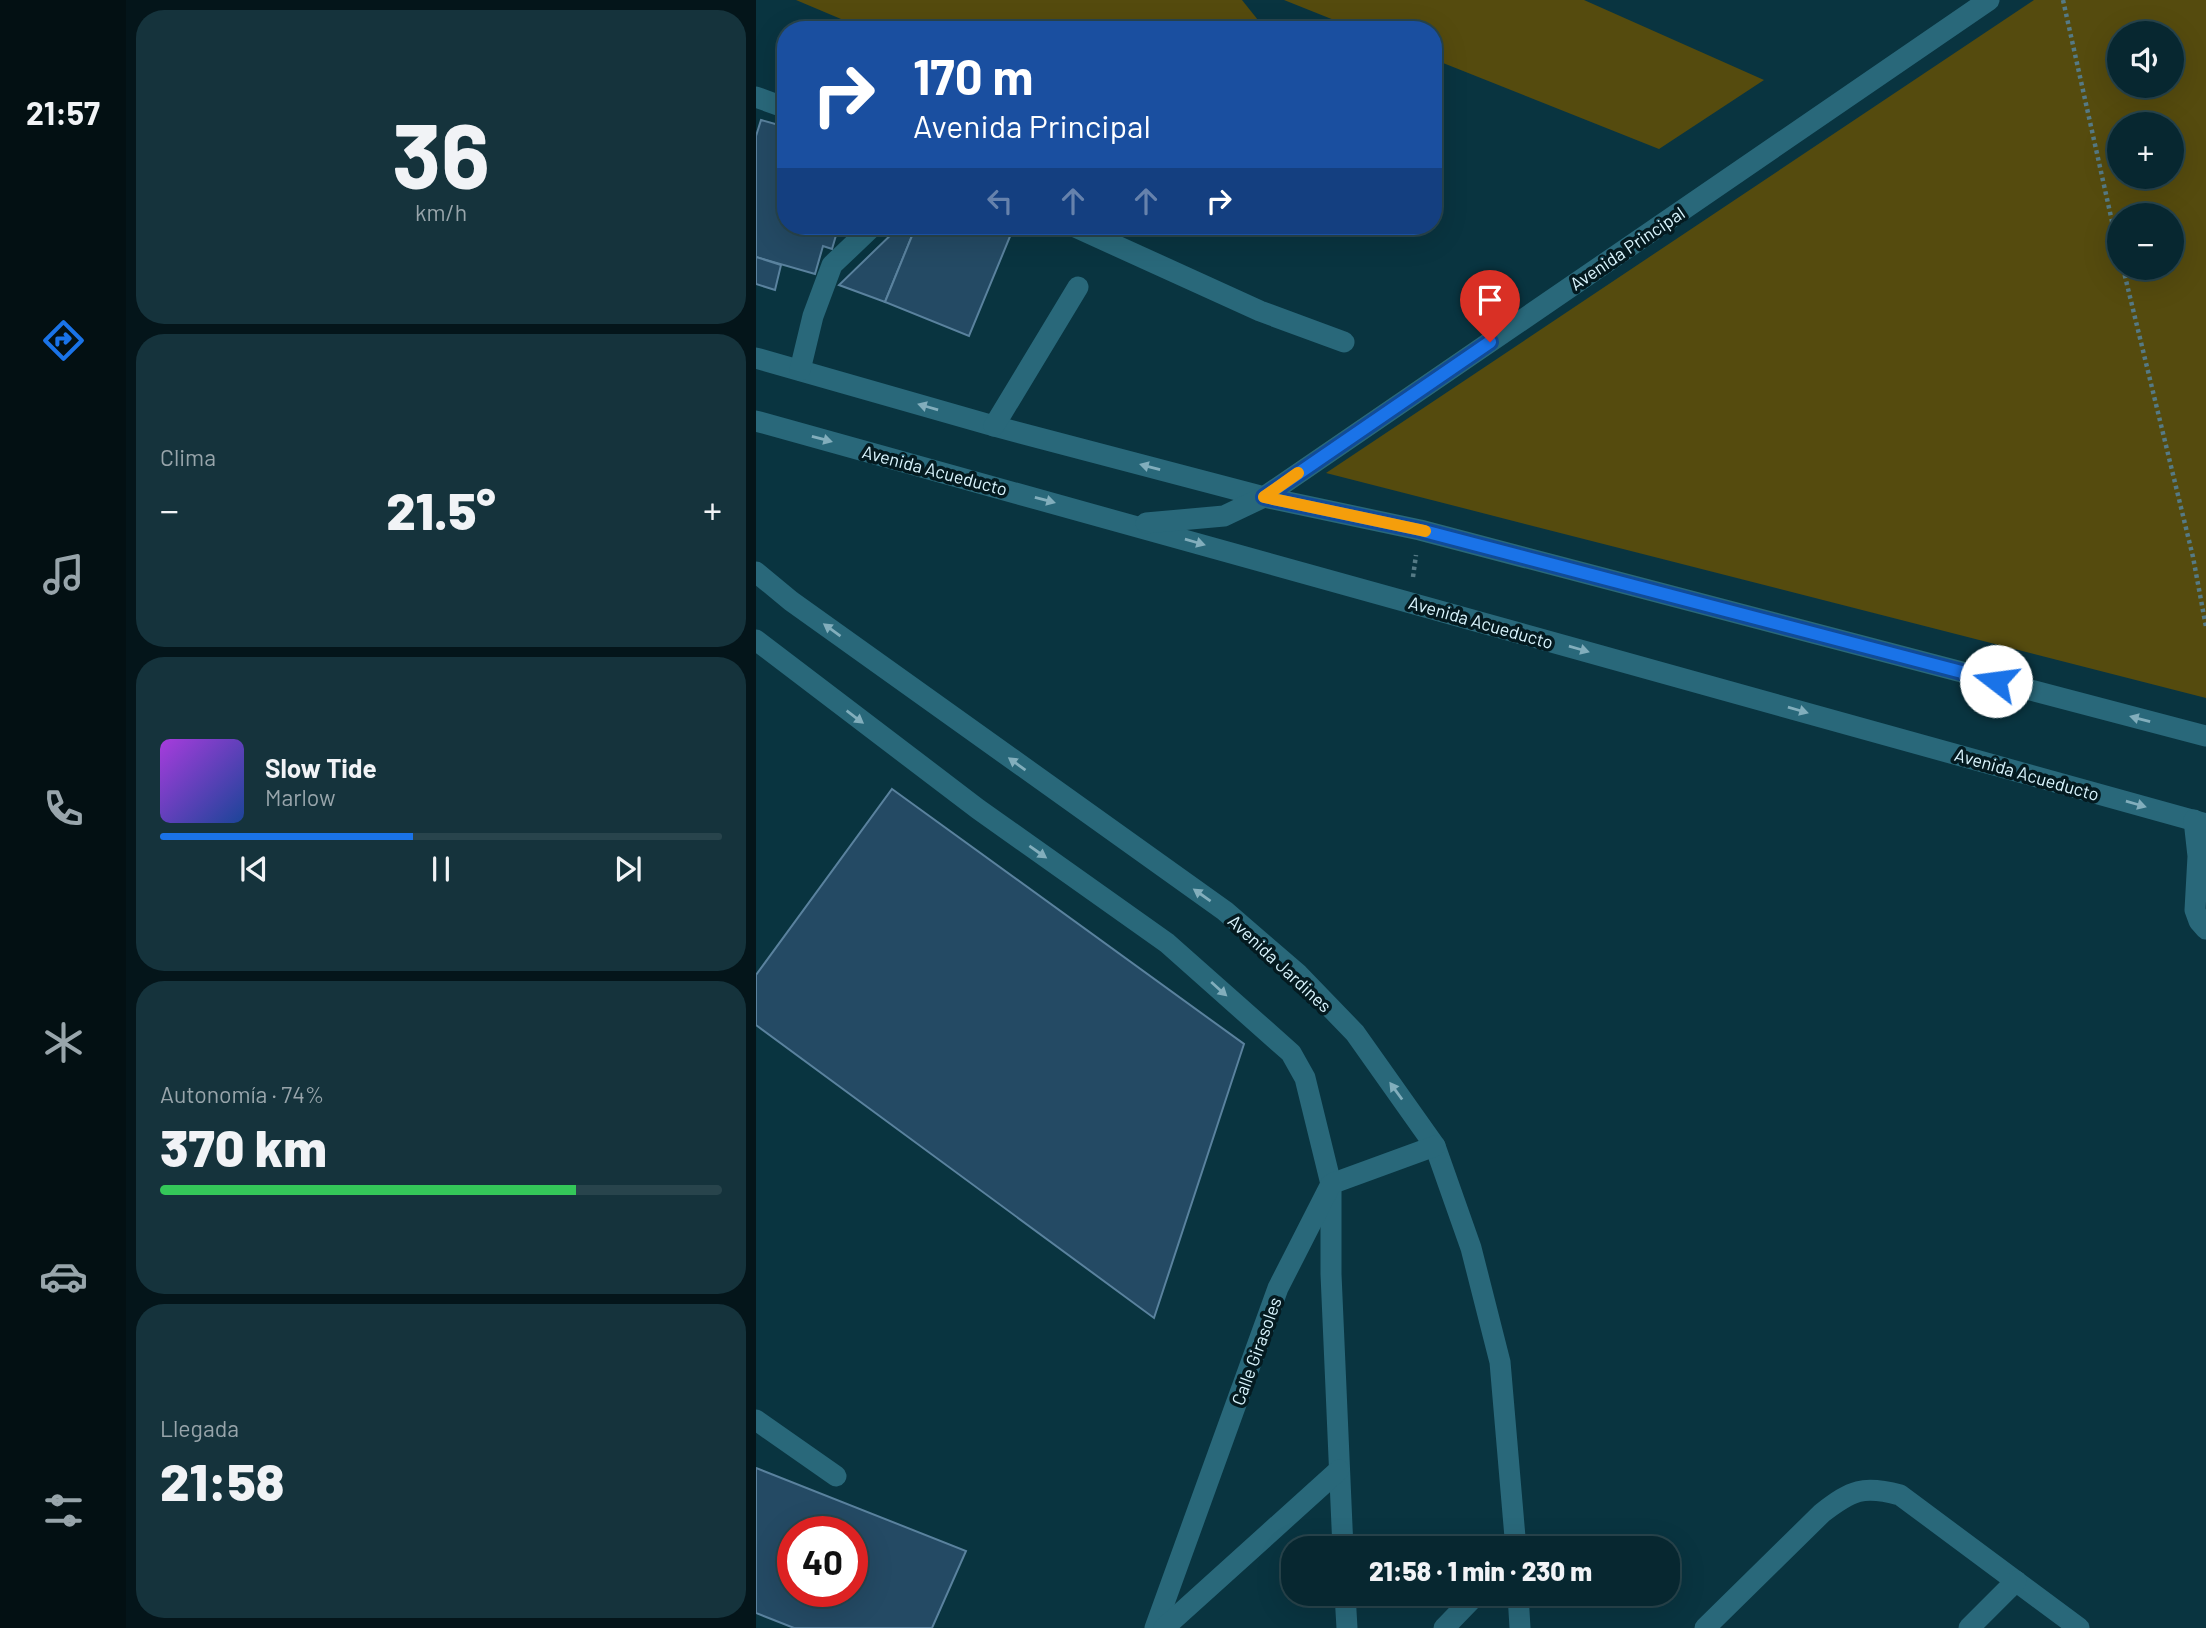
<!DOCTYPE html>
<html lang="es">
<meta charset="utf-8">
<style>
:root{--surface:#072730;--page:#15333c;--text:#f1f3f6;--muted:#98a5ab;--line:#28444c;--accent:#1a73e8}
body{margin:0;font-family:Barlow,sans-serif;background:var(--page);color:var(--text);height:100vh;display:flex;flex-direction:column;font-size:26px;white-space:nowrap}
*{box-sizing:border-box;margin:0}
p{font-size:23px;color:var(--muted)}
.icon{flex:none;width:38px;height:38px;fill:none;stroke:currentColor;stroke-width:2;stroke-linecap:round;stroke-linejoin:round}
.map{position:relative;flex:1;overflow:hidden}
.sheet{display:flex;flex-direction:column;gap:10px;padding:10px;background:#04151a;width:630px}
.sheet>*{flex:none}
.hud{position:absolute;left:21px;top:21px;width:665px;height:214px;border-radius:28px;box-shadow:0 7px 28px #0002,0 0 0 2px var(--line);background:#1a4fa0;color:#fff;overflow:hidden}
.buttons{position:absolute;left:1351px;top:21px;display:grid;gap:14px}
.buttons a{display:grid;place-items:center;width:77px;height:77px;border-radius:50%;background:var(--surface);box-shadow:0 7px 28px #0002,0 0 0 2px var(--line);font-size:35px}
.speed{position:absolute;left:21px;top:1516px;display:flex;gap:14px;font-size:35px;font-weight:700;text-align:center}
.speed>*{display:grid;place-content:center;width:91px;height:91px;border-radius:50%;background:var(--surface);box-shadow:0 7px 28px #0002,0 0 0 2px var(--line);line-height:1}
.speed .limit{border:10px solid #d22;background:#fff;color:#111}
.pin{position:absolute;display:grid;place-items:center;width:60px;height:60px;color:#fff;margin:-72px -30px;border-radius:50% 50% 50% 0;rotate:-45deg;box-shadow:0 0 7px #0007}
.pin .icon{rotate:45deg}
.me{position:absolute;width:77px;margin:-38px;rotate:285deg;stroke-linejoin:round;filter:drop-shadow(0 0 5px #0008)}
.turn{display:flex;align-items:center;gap:24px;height:147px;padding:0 21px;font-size:32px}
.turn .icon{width:91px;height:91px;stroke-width:2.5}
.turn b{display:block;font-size:49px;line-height:60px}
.lanes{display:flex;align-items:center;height:66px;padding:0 21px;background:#0003;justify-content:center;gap:35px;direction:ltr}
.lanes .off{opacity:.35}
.big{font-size:52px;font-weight:800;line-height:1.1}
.sheet .widget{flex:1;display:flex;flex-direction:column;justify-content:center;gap:10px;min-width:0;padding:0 24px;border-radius:28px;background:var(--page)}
.sheet .dial{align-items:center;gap:0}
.dial b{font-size:91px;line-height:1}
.song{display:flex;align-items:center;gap:21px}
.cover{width:84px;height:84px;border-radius:10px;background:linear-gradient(135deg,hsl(280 70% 55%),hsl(220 70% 35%))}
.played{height:7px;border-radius:4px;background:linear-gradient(90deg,var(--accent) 45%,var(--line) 45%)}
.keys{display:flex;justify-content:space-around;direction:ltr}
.heat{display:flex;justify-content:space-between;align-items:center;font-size:38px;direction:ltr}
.charge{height:10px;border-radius:5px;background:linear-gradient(90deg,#34c759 74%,var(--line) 0)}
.trip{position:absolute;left:525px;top:1536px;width:399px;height:70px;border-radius:28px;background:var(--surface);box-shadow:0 7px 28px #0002,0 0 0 2px var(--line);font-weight:800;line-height:70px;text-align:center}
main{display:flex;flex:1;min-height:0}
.tab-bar{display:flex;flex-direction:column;width:126px;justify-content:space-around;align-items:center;background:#031013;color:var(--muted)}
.tab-bar .icon{width:49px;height:49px}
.tab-bar .current{color:var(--accent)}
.tab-bar b{font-size:32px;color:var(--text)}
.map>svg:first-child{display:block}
.green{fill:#554b0e;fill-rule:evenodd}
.building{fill:#244a64;stroke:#5a829e;stroke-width:2;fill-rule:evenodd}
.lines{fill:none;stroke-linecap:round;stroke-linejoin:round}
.path{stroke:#557a85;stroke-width:4.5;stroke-dasharray:3.5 3.5;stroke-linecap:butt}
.minor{stroke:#29687a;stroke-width:21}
.oneway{fill:#82aebc}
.route-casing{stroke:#114b97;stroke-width:18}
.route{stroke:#1a73e8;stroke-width:12}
.slow{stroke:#f59e0b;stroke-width:12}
.labels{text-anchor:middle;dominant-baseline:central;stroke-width:7;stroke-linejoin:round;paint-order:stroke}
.street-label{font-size:18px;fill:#daf5fe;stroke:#041a20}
</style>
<main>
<nav class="tab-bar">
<b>21:57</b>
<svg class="icon current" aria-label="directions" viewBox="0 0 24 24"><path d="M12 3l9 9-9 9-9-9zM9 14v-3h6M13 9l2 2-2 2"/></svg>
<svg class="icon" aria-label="music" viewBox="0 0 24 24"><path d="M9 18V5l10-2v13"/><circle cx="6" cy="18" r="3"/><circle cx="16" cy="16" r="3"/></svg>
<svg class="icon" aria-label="phone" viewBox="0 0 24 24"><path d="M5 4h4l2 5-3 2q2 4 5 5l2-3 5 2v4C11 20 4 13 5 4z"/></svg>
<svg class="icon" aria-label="climate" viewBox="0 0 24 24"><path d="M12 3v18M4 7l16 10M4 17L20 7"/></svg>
<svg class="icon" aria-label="car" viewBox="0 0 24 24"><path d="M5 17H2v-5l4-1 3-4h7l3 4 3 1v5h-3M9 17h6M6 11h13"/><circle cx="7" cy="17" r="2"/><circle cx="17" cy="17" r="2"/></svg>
<svg class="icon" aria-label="filters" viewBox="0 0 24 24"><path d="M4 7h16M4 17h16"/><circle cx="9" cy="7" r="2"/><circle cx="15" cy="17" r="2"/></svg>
</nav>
<section class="sheet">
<div class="widget dial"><b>36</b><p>km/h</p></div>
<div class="widget"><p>Clima</p>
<div class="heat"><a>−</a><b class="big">21.5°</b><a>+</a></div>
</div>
<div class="widget">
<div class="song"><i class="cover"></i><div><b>Slow Tide</b><p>Marlow</p></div></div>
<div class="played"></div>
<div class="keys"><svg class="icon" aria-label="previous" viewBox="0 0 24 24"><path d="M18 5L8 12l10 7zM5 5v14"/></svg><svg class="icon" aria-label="pause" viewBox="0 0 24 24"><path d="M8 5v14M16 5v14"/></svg><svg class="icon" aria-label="next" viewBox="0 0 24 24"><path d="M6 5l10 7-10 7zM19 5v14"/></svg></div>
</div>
<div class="widget"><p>Autonomía · 74%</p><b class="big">370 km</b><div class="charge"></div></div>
<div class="widget"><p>Llegada</p><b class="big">21:58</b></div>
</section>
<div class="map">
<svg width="1450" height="1628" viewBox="0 0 1450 1628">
<rect width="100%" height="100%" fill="#093440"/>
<g class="green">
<polygon points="40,0 486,0 510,30 111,30"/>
<polygon points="528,0 828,0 1008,80 903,149 677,59 677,30 603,30"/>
<path d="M1278,0h172v698l-880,-225zM1363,33h53v53h-53zM1363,124h53v53h-53zM1363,215h53v53h-53z"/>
</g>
<g class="building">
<polygon points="5,120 30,127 30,226 89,226 87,233 81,232 76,249 67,246 59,274 0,257 0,136"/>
<polygon points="144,226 160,226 129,302 83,285"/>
<polygon points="160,226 234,226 255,234 213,336 129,302"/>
<polygon points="0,257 25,265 19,290 0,284"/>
<polygon points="136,789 488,1044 398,1318 0,1025 0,975"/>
<path d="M0,1468l210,83 -34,77h-138l-38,-15zM37,1531h59v60h-59z"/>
</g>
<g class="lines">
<g class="path">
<polyline points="1307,0 1363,253"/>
<polyline points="1367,268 1437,557 1450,627"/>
<polyline points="657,577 660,555"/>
</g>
<g class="minor">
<polyline points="0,97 30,108"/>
<polyline points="317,226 504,311 588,342"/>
<polyline points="0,358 238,426 508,497 664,530 1450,736"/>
<polyline points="44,370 57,316 76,265 117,226"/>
<polyline points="0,421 1450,824"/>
<polyline points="238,426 322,287"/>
<polyline points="390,523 468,516 508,497 1233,0"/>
<polyline points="0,572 35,601 469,911 542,974 599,1033 679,1146 715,1248 744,1362 760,1549"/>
<polyline points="0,640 222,809 411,943 535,1053 549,1078 575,1184 575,1274 587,1549"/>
<polyline points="1438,820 1442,856 1439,910 1443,921 1450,929"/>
<polyline points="0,1420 80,1476"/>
<polyline points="589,1594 591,1628"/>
<polyline points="762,1594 764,1628"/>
<polyline points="399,1628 522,1288 575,1184 679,1146"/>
<polyline points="408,1628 583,1470"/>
<polyline points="688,1628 721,1594"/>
<path d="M949,1628l117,-115c30,-23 41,-28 78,-18l179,133"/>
<polyline points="1213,1628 1260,1581"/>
</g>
</g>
<defs><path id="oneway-solid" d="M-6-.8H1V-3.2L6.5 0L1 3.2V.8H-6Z" transform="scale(1.75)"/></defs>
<g class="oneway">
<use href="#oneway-solid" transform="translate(172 407) rotate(-164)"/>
<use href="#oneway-solid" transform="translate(66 439) rotate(15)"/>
<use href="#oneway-solid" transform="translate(394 467) rotate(-165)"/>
<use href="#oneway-solid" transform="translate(289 500) rotate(15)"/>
<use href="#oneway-solid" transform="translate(439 542) rotate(16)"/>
<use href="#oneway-solid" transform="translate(76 630) rotate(-144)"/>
<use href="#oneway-solid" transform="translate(823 649) rotate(16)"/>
<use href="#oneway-solid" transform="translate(1042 710) rotate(16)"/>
<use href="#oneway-solid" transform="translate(99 717) rotate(37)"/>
<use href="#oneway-solid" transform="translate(1384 719) rotate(-165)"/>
<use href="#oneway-solid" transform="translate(261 764) rotate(-144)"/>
<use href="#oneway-solid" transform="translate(1380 804) rotate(16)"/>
<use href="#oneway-solid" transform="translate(282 852) rotate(35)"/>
<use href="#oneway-solid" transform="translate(446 895) rotate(-145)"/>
<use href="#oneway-solid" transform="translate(463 989) rotate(42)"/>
<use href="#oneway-solid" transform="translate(640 1091) rotate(-126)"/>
</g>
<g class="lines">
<defs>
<polyline id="route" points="734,342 508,497 664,530 1240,681"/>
</defs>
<use href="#route" class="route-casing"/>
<use href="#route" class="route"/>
<polyline class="slow" points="542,473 508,497 669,531"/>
</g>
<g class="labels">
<g class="street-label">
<text transform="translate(871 248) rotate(-34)">Avenida Principal</text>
<text transform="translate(179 470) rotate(15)">Avenida Acueducto</text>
<text transform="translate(725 622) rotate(16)">Avenida Acueducto</text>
<text transform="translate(1271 774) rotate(16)">Avenida Acueducto</text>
<text transform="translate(524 963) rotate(43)">Avenida Jardines</text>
<text transform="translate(500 1351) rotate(-70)">Calle Girasoles</text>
</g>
</g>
</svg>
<div class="buttons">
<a><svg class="icon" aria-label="sound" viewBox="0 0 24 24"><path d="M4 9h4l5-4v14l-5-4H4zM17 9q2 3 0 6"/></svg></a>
<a>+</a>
<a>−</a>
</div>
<div class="speed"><div class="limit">40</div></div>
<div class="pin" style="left:734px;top:342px;background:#d93025"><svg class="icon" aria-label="arrive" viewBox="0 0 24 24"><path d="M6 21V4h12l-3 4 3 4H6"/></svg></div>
<svg class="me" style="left:1240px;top:681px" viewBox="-20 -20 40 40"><circle r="19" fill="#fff"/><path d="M0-13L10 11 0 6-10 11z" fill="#1a73e8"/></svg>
<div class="trip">21:58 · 1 min · 230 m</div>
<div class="hud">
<div class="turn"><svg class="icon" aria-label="right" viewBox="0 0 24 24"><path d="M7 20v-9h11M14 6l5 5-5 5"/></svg><div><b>170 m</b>Avenida Principal</div></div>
<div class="lanes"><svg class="icon off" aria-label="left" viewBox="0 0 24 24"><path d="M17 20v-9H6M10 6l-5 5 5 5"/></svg><svg class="icon off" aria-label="ahead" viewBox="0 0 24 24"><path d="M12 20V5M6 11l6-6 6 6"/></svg><svg class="icon off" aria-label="ahead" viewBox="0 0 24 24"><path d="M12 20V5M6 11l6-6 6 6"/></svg><svg class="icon" aria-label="right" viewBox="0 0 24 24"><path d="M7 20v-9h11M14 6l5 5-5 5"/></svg></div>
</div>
</div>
</main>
